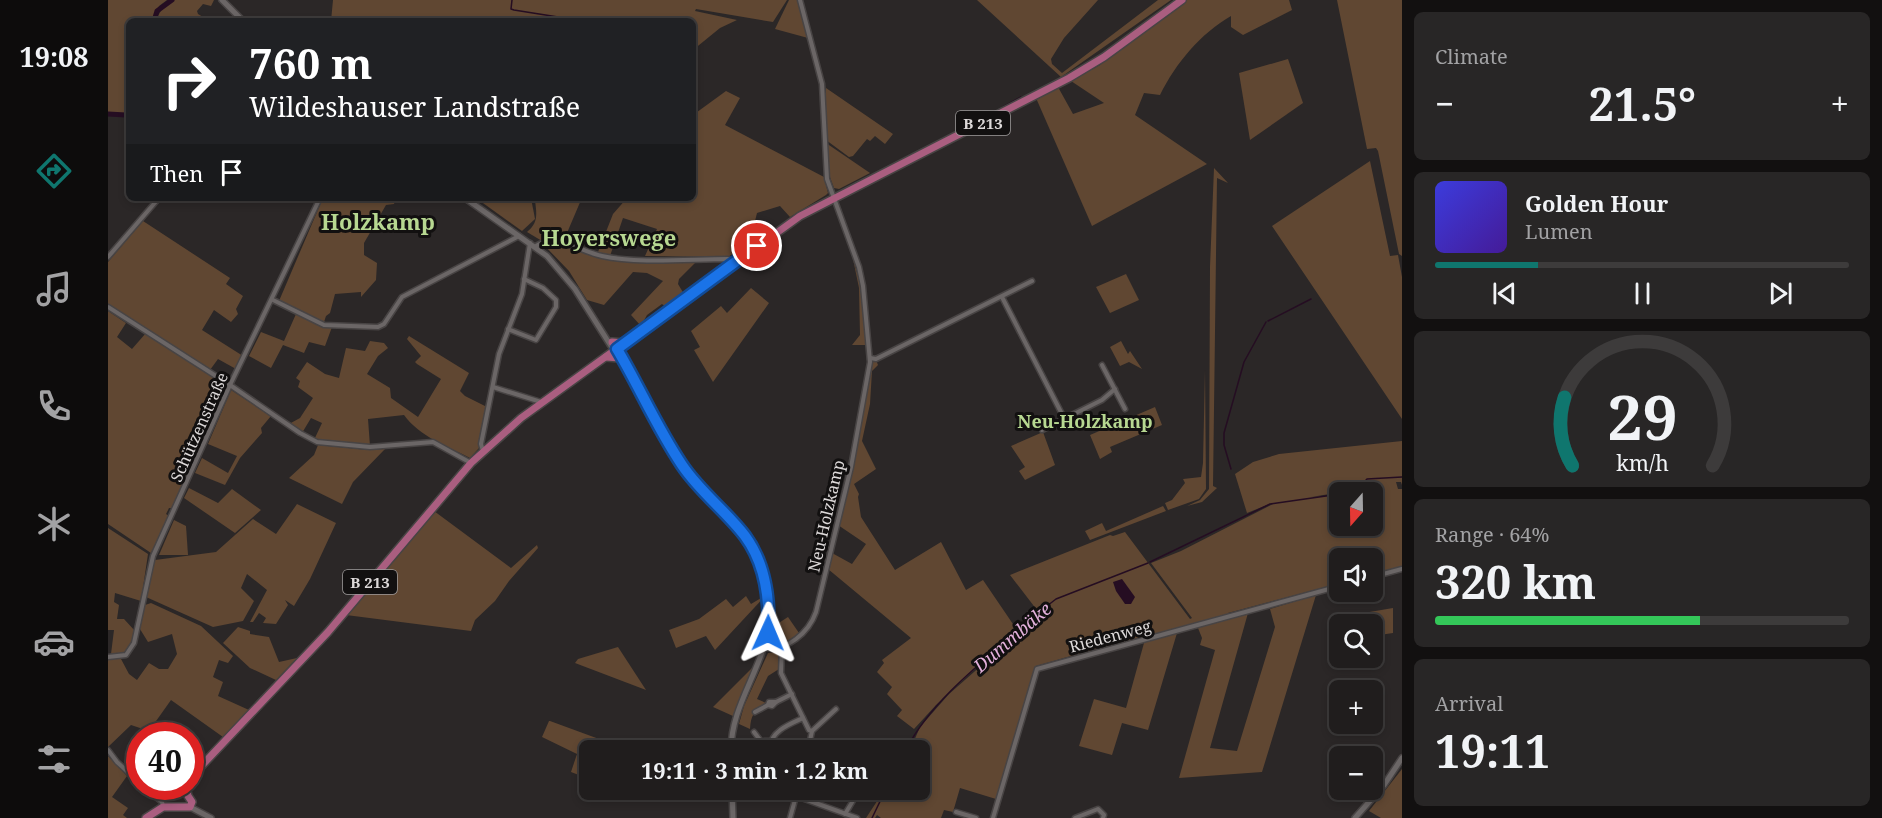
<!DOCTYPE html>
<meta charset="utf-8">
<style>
:root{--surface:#201d1d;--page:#282626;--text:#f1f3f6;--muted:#a2a2a4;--line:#3d3b3b;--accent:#0f766e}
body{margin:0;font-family:"Noto Serif",serif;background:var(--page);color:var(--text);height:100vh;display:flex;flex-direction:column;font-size:22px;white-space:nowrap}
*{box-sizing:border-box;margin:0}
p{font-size:20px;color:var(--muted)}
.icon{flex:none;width:33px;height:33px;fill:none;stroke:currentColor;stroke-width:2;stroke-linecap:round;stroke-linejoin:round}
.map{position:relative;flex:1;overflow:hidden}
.drawer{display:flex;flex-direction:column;gap:12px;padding:12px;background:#121010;width:480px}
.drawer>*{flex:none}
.guide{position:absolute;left:18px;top:18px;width:570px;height:183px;border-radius:9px;box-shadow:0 3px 9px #0003,0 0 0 2px var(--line);background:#202124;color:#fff;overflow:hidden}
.needle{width:39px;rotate:200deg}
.buttons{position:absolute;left:1221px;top:482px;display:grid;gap:12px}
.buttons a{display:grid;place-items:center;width:54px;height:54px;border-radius:9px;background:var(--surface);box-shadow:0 3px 9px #0003,0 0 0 2px var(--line);font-size:30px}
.speed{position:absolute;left:18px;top:722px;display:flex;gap:12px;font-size:30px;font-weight:700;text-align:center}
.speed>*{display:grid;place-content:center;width:78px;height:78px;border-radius:50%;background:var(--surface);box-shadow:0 3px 9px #0003,0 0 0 2px var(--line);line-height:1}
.speed .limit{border:9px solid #d22;background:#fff;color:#111}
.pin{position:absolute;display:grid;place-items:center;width:51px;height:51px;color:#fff;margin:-26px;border:3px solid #fff;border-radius:50%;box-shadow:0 2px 6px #0007}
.me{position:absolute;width:66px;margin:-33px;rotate:1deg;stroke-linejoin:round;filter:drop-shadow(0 0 4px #0008)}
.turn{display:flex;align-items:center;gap:21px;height:126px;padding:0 24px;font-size:27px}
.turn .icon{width:78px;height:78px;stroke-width:2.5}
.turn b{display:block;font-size:42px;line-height:51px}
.then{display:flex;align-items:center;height:57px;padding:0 24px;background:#0003;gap:12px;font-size:22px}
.big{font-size:45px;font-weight:700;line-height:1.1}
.drawer .widget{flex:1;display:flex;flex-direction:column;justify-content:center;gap:9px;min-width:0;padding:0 21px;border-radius:9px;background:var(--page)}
.drawer .dial{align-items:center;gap:0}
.dial svg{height:156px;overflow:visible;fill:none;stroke:var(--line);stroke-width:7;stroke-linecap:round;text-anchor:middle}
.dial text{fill:var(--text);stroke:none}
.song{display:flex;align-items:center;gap:18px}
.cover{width:72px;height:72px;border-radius:9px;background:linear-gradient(135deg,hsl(240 70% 55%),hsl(260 70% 35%))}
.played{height:6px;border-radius:3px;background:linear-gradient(90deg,var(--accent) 25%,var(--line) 25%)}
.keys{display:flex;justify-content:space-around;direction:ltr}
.heat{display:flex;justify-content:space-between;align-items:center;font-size:33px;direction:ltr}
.charge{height:9px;border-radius:4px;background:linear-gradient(90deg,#34c759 64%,var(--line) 0)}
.trip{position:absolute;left:471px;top:740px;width:351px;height:60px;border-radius:9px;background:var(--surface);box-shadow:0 3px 9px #0003,0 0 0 2px var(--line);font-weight:700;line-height:60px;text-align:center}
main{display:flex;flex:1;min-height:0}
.tabs{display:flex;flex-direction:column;width:108px;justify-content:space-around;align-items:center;background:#0d0c0c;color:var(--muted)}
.tabs .icon{width:42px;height:42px}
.tabs .on{color:var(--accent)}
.tabs b{font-size:27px;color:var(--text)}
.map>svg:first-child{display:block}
.green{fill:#604732;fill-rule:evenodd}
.water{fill:#250d22}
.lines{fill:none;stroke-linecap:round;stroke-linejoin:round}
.stream{stroke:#250d22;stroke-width:1.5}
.river{stroke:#250d22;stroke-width:5}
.street-casing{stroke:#484444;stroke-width:7}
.secondary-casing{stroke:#484444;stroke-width:8}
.primary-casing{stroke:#484444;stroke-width:10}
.street{stroke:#6b6666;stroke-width:4}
.secondary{stroke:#6b6666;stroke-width:5}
.primary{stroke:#aa5e80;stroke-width:7}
.route-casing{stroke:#114b97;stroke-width:15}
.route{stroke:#1a73e8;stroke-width:10}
.labels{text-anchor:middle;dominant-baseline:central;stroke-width:6;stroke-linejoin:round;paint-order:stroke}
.shield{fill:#121010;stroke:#a09d9d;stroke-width:1.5}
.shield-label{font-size:15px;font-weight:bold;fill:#ddd9d9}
.street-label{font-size:16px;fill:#ddd9d9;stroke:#121010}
.neighbourhood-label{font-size:18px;font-weight:bold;fill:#b7d891;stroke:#121010}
.water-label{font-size:18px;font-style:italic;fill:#e3b0db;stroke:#121010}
.district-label{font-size:22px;font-weight:bold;fill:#b7d891;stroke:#121010}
</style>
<main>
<nav class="tabs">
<b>19:08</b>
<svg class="icon on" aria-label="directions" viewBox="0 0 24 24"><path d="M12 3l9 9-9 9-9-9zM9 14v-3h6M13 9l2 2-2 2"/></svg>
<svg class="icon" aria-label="music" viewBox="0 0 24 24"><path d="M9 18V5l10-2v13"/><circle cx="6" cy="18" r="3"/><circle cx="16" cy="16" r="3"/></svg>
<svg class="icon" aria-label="phone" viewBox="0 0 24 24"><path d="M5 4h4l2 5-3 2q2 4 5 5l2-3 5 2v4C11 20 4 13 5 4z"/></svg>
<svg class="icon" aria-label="climate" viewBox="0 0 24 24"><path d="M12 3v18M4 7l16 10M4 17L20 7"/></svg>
<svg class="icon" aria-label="car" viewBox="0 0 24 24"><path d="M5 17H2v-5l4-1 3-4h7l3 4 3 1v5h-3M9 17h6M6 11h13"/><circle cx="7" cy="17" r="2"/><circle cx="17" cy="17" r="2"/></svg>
<svg class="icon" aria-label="filters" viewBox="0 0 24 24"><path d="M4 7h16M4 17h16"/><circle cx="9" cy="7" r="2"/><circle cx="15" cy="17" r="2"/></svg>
</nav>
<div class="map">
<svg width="1294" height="818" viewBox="0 0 1294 818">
<rect width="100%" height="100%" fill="#2b2727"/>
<g class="green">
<polygon points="0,0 59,0 51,6 44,21 21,21 21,66 16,79 20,108 17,114 0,113"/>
<polygon points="66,0 106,0 103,6 95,4 89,11 90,14 95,17 93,21 47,21 54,9"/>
<polygon points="225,0 679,0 665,22 588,9 587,11 629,20 612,28 585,50 585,21 223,21"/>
<polygon points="681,0 690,0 700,38 667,29"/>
<polygon points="869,0 990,0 956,38 943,59 944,64 954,73 1050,0 1063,0 953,77"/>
<path d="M1078,0h103l3,10 -49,25 -12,-8v-11c-31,18 -55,47 -71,79l-16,-2 -9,22 72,49 -115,62 -56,-128 22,-11 15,27 31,-11 -33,-22 29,-16z"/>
<polygon points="1229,0 1294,0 1294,256 1291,254 1270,151 1268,148 1259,149"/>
<polygon points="1180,59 1195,103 1142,140 1131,73"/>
<polygon points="718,88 785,134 777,144 767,136 762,141 759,139 745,156 741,157 718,140"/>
<polygon points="618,91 632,98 617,125 716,177 720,193 718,195 682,217 672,206 649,213 646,225 648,230 657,233 620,257 537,256 549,229 515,218 502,256 490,252 505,214 519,198 585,198 585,115"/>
<polygon points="718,143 762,173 731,189 726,188 720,172"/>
<polygon points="1262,161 1282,256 1290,255 1294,277 1294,419 1164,226"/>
<polygon points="1106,168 1120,183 1109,178 1105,486 1109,488 1094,502 1079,506 1092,500 1101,489 1102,267"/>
<polygon points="215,198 288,198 286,204 278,205 256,243 256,255 269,263 268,280 253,297 253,292 227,294 222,313 218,316 216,322 171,301"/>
<polygon points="368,198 423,198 427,219 414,231"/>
<path d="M451,198l22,2 -17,40 -22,1 -15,-9c11,-9 10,-17 8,-31z"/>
<polygon points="35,221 122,278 118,284 135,296 128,309 130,314 123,322 106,310 94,330 135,356 128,369 110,359 102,370 0,305 0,262"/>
<polygon points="435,244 454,244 502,259 590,260 571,279 570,284 576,294 558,307 554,304 539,315 533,326 523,315 555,281 539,273 525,272 496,305 479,300 461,271"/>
<polygon points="745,259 754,290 759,345 744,345 752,335 751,288"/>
<polygon points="1018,274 1031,300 1002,313 988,287"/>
<polygon points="643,288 661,303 605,382 586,350 592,347 583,331 613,306 619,313"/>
<polygon points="0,311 18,323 9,337 24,349 38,333 120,385 65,508 61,508 58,514 61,516 43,553 0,524"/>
<polygon points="188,314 224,327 217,346 201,342 196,353 175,345 163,368 141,356 153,332 176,341"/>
<path d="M301,336l60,37 -9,18 5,5 22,11 -8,41 -9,10c-23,-12 -50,-21 -66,-43l-36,4 2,27 -37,-2 -19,-4 8,-17 -11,-5 -9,15 -13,-9 11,-6 13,-20 -15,-11 2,-6 -4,-3 11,-16 18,12 14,4 7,-30 19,3 5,-10 14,2 4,5 -10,8 -11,18 23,14 1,10 27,19 23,-38 -24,-15 -2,-2 6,-6 -14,-17z"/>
<polygon points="1013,341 1020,354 1022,351 1034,369 1021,362 1012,366 1002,347"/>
<polygon points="763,360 768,360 770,365 764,371 762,404 754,441 768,469 746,484 751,494 750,497 753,517 787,570 833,542 858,590 875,580 909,630 828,705 806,729 789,716 794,710 779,694 784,687 769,672 776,663 774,660 803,638 720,569 724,553 744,564 758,544 730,525 750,441"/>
<polygon points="1097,370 1098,489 1091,499 1060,510 1057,503 1064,500 1077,483 1075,479 1093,477 1095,463"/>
<polygon points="123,390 163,416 153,428 154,433 132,458 117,485 87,473 94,458 120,473 129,456 100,444"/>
<polygon points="1047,407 1054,425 1002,447 1004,452 992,459 982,435"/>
<polygon points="935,432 947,465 917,480 911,471 917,467 903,446"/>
<path d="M1294,441v44l-1,-3h-5l2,7h4v78l-29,7 -1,-16h-32l-1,14 -4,4 2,8 -109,29 2,6 18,-6 -38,135 27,3 38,-124 -5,-18 46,-14 -54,177 -83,6 36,-128 -15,-5 2,-7 -4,-10 -21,5 -29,97 -26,-7 -10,32 -33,-9 15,-47 32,9 18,-65 -2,-6 -48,12 -6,-4 4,5 -56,16 -40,133 -36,-11 -7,24 -9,-2 -3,8h-60l-4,-3 -2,3h-9l19,-29h9l-1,3 11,4 6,-7h10v-39h-17l6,-12 5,3 6,-14 29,-33 91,-80 -30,-39 100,-40 3,1 12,-4 65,87 2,-1 -41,-55 30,-12 92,-47 -1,-1 -25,10 -12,-39 18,-12 26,-8zM1247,490l17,2v33h-32l-1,-30 -28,2z"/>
<polygon points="210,445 260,450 277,449 245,482 234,504 181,478 206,455"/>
<polygon points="81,488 110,503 124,489 153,510 127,533 76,498"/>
<polygon points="189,504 228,523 202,579 186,606 177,600 180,605 168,624 155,623 158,618 151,613 145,622 142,622 159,590 139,574 133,588 146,601 135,621 105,627 38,597 47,560 108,552 145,519 168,534"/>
<polygon points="1055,506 1058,511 982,540 977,531 994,523 998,531"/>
<polygon points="326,511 403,568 429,545 430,548 401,581 387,601 367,620 363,631 238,615"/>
<polygon points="66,520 78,526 80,555 51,555"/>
<polygon points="0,528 40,554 33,601 7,593 6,602 11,605 9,619 16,619 27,631 25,641 17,654 3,654 6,630 0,630"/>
<polygon points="658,595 607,650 598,636 568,648 561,630 591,619 618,599 625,607 638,596 643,604"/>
<polygon points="43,603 93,626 125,656 120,663 111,660 105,677 115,682 110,696 141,710 115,737 63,700 41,731 23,725 0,747 0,659 13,659 21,674 29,680 41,663 51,669 60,669 69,654 64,634 40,642 32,629 37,605"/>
<polygon points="1285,608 1285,633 1265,636 1264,624 1235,624 1238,616"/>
<polygon points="680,617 691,633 673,646 661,645 666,626"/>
<polygon points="130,627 142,631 142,634 161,637 171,662 189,658 168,680 142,668 115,643"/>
<polygon points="510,647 538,690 467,663 470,659"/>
<path d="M672,652l-1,17 -11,7 -11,23 9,4 -1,2c-11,6 -14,10 -15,24l-11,-5 5,-18 24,-53z"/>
<polygon points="647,665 625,716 605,707"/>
<polygon points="441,721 442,721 521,750 482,750 481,779 463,772 469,754 434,737"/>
<polygon points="0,756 19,776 4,797 20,808 15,815 19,818 0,818"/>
<polygon points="1294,769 1294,818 1273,818 1261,811"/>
</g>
<polygon class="water" points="1014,579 1027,597 1023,604 1017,604 1008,591 1005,582"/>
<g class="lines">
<g class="stream">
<polyline points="404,0 403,9 406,10 450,17"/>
<polyline points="895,107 913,97"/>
<polyline points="875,117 890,110"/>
<polyline points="1160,321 1203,299"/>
<polyline points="1123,469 1116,445 1116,433 1136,362 1158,322"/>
<polyline points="1241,492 1248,491 1259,479 1294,477"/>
<polyline points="1042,562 1162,504 1232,494"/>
<path d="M798,750c28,-56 95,-102 141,-144l9,-7 92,-36"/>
<polyline points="764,818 778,789"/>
</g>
<g class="river">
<polyline points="46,21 49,11 64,0"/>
<path d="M0,114l18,1c8,-17 -4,-28 3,-45"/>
</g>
<defs>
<g id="street">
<path d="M428,246c20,-13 46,6 66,10 36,8 88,3 126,3l6,4"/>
<polyline points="0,257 51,198"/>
<polyline points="894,297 956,418"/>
<polyline points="165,300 216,325 270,327 276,324 294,297 411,236"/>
<polyline points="0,307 122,385 192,433 209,442 262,447 325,442 363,463"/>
<polyline points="400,329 428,340 448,307 448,300 435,288 416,279"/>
<polyline points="762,358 768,359 924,281"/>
<polyline points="994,365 1017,409"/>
<polyline points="385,387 433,402"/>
<polyline points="934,430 994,400 1007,389"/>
<polyline points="375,451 373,444 391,354 414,294 422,243"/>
<polyline points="1264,577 1294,569"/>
<polyline points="674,647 673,673 701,730 704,731"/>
<path d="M656,648c23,4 45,-16 52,-36l35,-145 19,-105 -7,-76 -4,-19 -32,-88 -5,-95 -22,-84"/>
<polyline points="0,657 18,655 26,643 45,556 122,385 212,198"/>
<polyline points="660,705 664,706 668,702 684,694"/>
<polyline points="647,712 660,705 661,702 668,702"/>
<polyline points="646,732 655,744"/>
<path d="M662,741h-6l-1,6h7c1,-16 20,-23 33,-29"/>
<polyline points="0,750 9,762 32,783"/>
<polyline points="700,750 704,731 728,709"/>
<polyline points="35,786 54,802 55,806"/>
<polyline points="688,796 749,818"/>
<polyline points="848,812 868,818"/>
<polyline points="737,814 752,789"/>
<polyline points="682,818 690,789"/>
<polyline points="885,818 929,669 1232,586"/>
<polyline points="967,818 990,809 996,815 995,818"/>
</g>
<g id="secondary">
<polyline points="114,0 135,21"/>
<polyline points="357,198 439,256 467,289 503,346"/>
<path d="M507,346c4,5 5,10 8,16 17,34 37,68 56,100 36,58 94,75 90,157 -3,47 -38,84 -38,131"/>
<polyline points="624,789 625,818"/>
<polyline points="82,807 103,818"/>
<polyline points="1247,818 1276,785 1294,758"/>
</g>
<g id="primary">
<polyline points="504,342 516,343"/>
<polyline points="498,357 512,358"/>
<polyline points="82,778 220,632 363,463 413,418 692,216 961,78 996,57 1074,0"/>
<polyline points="38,818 55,807 82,807 84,802 80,796 78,786"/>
</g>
</defs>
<use href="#street" class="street-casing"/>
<use href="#secondary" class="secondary-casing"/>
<use href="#primary" class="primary-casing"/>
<use href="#street" class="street"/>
<use href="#secondary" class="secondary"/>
<use href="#primary" class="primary"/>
</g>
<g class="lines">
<defs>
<path id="route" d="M649,246l-140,103c22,37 40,79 65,116 18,27 44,46 63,71 20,27 25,64 23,97"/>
</defs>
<use href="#route" class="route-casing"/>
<use href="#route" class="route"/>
</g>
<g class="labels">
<g class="shield">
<rect x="848" y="111" width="54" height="24" rx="4.5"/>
<rect x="235" y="570" width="54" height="24" rx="4.5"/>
</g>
<g class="shield-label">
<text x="875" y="123">B 213</text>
<text x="262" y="582">B 213</text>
</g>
<g class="street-label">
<text transform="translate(91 427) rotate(-66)">Schützenstraße</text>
<text transform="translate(718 516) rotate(-77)">Neu-Holzkamp</text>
<text transform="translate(1002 636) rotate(-15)">Riedenweg</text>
</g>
<g class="neighbourhood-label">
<text x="977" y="421">Neu-Holzkamp</text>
</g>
<g class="water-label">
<text transform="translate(904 637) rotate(-41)">Dummbäke</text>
</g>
<g class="district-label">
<text x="270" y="221">Holzkamp</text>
<text x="501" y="237">Hoyerswege</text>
</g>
</g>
</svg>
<div class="buttons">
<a><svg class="needle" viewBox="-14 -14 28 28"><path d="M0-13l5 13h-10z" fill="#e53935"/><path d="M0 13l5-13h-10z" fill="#a2a2a4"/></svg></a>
<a><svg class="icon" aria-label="sound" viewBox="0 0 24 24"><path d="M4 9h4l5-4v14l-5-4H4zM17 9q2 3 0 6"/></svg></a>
<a><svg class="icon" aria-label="search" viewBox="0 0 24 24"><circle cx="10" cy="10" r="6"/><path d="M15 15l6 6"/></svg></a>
<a>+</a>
<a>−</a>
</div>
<div class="speed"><div class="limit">40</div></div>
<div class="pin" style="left:649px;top:246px;background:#d93025"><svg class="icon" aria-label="arrive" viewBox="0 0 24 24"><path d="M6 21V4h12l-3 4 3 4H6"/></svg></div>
<svg class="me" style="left:660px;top:633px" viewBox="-20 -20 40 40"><path d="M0-17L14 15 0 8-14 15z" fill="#1a73e8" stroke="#fff" stroke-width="4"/></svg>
<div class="trip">19:11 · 3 min · 1.2 km</div>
<div class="guide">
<div class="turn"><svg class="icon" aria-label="right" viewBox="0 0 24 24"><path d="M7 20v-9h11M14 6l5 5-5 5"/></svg><div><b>760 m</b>Wildeshauser Landstraße</div></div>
<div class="then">Then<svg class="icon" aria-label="arrive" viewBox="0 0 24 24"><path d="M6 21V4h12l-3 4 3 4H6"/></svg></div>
</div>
</div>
<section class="drawer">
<div class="widget"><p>Climate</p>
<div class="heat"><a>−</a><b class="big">21.5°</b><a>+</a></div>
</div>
<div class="widget">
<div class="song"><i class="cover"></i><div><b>Golden Hour</b><p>Lumen</p></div></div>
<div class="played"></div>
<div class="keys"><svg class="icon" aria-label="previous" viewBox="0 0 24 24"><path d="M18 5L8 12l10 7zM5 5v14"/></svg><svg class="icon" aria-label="pause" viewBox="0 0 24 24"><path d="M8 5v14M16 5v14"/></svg><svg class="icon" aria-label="next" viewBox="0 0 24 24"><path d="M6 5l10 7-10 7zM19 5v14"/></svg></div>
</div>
<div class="widget dial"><svg viewBox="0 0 100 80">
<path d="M14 69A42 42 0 1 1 86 69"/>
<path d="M14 69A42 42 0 0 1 10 34" stroke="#0f766e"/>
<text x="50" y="56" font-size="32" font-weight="700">29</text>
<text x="50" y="72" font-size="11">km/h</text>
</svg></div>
<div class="widget"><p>Range · 64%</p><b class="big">320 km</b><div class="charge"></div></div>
<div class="widget"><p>Arrival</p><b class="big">19:11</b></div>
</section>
</main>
